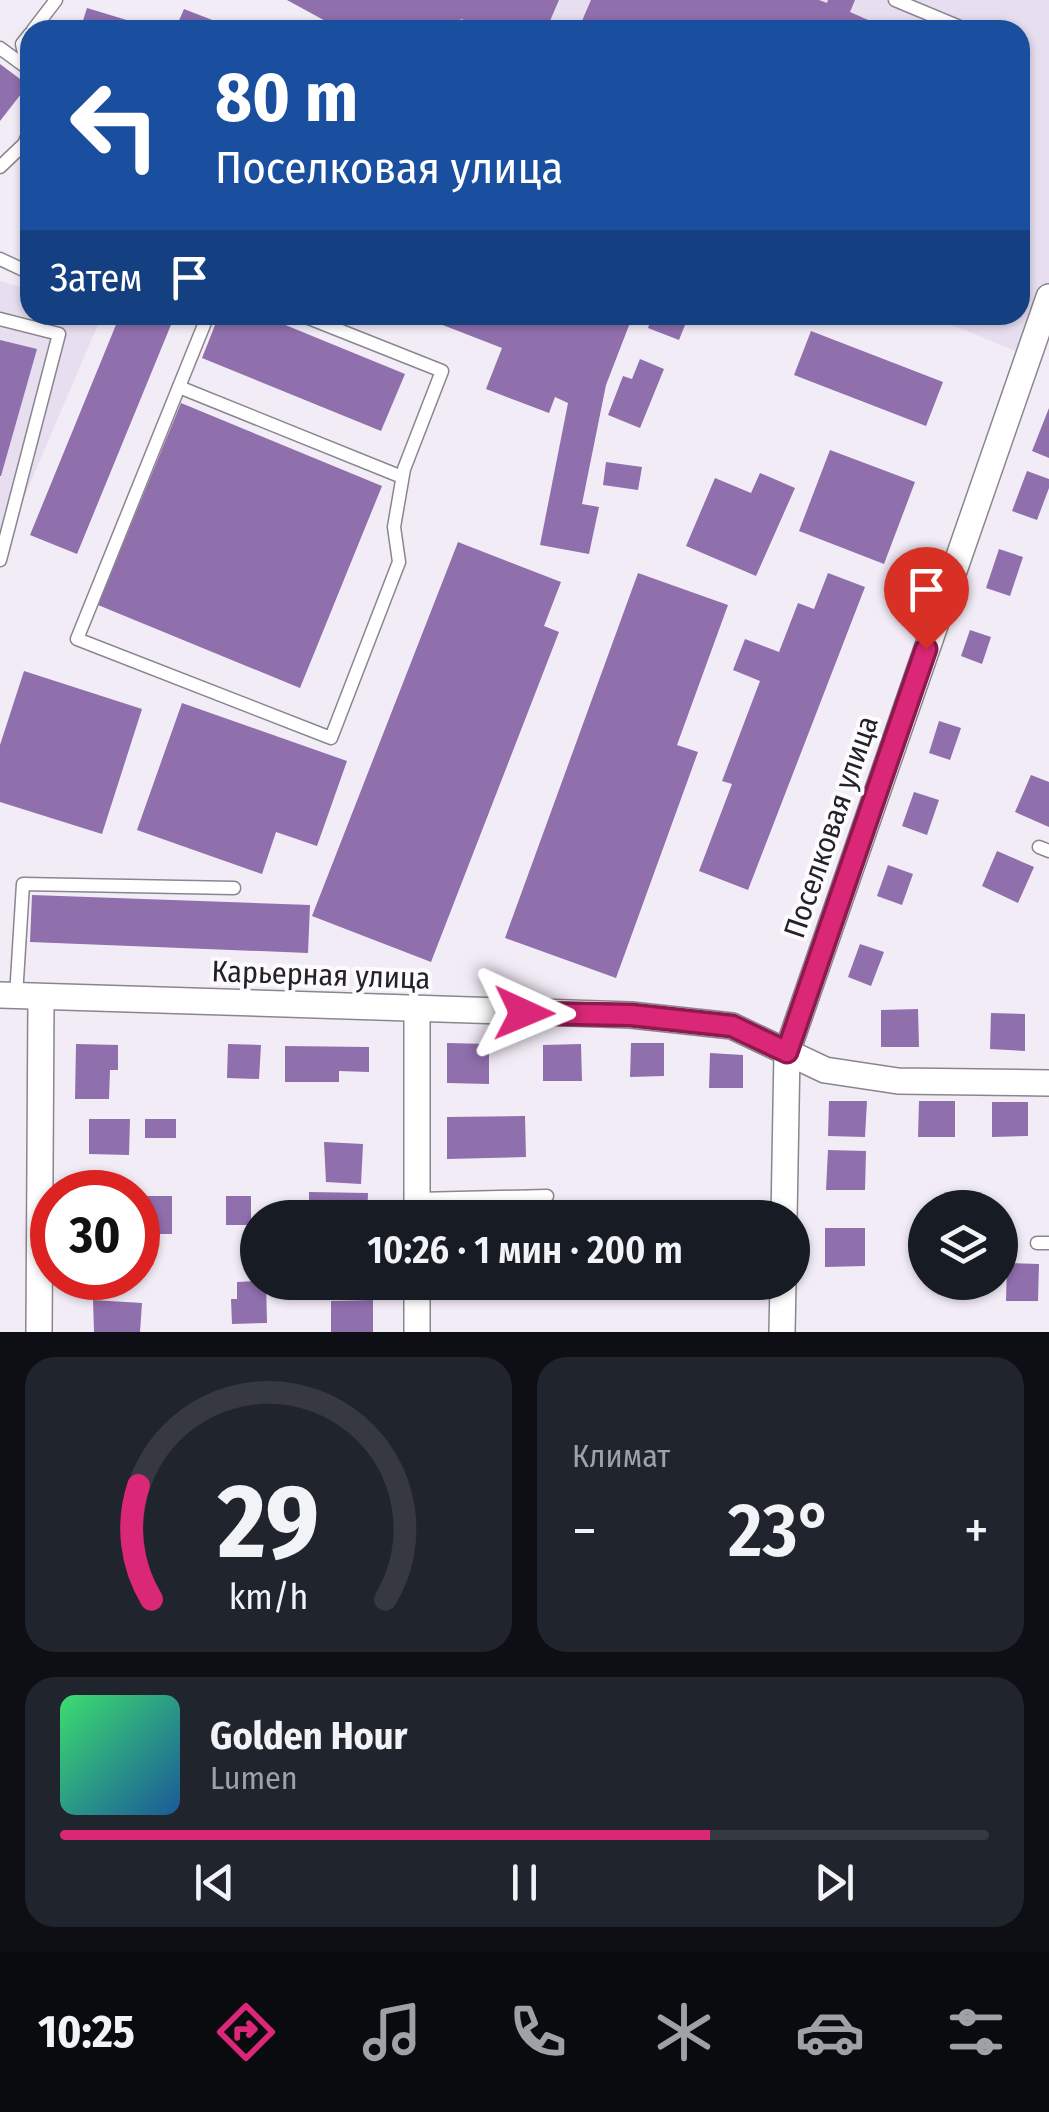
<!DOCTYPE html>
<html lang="ru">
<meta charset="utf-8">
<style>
:root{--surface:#171b24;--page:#20242c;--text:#f1f3f6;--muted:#9ea1a6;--line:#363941;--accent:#db2777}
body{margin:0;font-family:"Fira Sans Condensed",sans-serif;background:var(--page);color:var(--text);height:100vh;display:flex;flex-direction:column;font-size:38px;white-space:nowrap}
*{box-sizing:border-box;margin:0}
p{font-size:32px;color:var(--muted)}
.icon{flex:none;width:55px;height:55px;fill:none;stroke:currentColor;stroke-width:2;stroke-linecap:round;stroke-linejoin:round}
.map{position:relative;height:1332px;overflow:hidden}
.side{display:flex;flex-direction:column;gap:25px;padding:25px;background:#0d0f14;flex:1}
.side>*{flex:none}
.hud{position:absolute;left:20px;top:20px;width:1010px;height:305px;border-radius:30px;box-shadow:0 2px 8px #0004;background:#1a4fa0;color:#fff;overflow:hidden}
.fabs{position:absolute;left:908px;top:1190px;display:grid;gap:20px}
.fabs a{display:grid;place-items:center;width:110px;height:110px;border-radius:50%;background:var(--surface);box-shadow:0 2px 8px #0004;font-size:50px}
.speed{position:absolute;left:30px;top:1170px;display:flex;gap:20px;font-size:50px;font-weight:700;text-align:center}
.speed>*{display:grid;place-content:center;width:130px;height:130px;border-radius:50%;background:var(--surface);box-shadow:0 2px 8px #0004;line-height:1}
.speed .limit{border:15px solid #d22;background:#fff;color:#111}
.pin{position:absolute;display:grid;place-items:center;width:85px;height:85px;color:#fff;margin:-102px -42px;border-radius:50% 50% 50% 0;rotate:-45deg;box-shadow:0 0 10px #0007}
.pin .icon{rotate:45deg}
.me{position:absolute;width:110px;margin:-55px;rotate:91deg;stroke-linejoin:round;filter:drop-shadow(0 0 8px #0008)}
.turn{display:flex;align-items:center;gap:35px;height:210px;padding:0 30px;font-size:45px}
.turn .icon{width:130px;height:130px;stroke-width:2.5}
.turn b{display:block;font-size:70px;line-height:85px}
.then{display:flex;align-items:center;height:95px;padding:0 30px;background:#0003;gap:20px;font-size:38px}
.big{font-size:75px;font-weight:600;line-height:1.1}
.side .card{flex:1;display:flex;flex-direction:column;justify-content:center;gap:15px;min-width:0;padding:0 35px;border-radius:30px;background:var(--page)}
.side .dial{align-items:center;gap:0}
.dial svg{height:260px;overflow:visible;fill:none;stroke:var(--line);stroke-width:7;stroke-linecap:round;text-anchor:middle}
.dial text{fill:var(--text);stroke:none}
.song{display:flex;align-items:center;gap:30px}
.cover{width:120px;height:120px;border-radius:15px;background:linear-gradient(135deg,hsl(140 70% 55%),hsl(210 70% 35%))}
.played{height:10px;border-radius:5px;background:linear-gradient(90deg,var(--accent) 70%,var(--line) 70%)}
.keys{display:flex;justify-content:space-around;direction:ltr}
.heat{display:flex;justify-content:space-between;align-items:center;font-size:55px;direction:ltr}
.side .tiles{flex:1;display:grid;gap:25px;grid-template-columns:1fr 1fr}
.card:last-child{grid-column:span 2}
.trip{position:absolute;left:240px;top:1200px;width:570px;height:100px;border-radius:50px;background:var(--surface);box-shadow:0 2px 8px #0004;font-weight:600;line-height:100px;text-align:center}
.dock{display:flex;height:160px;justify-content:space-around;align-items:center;background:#090b0e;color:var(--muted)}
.dock .icon{width:70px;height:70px}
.dock .on{color:var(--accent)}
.dock b{font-size:45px;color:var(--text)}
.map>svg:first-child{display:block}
.built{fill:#e7def0}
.building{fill:#906fad}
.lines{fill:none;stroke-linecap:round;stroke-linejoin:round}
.service-casing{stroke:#8a858f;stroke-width:15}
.minor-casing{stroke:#8a858f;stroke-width:28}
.service{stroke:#fff;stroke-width:12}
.minor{stroke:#fff;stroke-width:25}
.route-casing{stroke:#8e194d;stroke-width:25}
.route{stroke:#db2777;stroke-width:18}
.labels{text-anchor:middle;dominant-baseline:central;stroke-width:8;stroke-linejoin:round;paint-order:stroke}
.street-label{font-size:30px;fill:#242226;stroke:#fcfbfe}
</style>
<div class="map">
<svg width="1049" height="1332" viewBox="0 0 1049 1332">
<rect width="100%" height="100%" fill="#f2ecf7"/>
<g class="built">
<polygon points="287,0 1049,0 1049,301 1028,356 928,315 1020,315 1020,30 342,30"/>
<polygon points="0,281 30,290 30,315 102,315 0,554"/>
</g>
<g class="building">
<polygon points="287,0 559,0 546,30 476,30 478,25 461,19 455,30 342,30"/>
<polygon points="591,0 819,0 827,3 828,0 855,0 850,12 891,30 578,30"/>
<polygon points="87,8 130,21 127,30 80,30"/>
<polygon points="184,9 238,30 175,30"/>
<polygon points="0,64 28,85 0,121"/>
<polygon points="120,315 175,315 77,554 30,535"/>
<polygon points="219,315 261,315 405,374 381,431 202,358"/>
<polygon points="417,315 633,315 606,385 582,504 599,507 589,554 540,545 568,403 555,397 549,413 486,389 502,348"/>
<polygon points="653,315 689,315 679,340 648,328"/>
<polygon points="811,331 943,382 926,426 794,375"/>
<polygon points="0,340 37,349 1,476 0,476"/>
<polygon points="640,359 664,369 640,428 608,415 623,376 632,379"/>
<polygon points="181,403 382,486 300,688 98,605"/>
<polygon points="1049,408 1049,458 1032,451"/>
<polygon points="830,450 915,482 884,564 799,531"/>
<polygon points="606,462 642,467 638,490 603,485"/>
<polygon points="1027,471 1049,479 1049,488 1037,520 1012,511"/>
<polygon points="760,473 795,488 756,576 686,546 715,478 751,493"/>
<polygon points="458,542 561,582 544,626 559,632 431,962 312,916"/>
<polygon points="999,549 1023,557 1010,596 986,588"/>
<polygon points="638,573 728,605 677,745 698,752 616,978 505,938"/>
<polygon points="828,573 865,587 748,890 699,871 732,784 722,781 760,681 733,670 745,639 779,652 798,603 814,609"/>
<polygon points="970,630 991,637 982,664 961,656"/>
<polygon points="24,671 142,709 102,834 0,802 0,745"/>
<polygon points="182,703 347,761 317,846 276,832 262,874 137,830"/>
<polygon points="939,721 961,728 950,760 929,753"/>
<polygon points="1031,775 1049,782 1049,827 1015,812"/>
<polygon points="914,792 939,800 927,835 902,826"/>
<polygon points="997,851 1034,867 1018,903 982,886"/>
<polygon points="888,865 913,874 902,905 877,896"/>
<polygon points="32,895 310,905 308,953 30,942"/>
<polygon points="860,944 884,952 871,986 848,977"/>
<polygon points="918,1009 919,1047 881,1047 881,1010"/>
<polygon points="991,1013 1025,1014 1025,1051 990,1049"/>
<polygon points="447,1043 489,1044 489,1084 447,1083"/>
<polygon points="631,1043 664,1043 664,1076 630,1077"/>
<polygon points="76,1044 118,1045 118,1070 110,1070 109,1099 75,1099"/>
<polygon points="228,1044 261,1045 259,1079 227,1078"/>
<polygon points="581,1044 582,1081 543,1081 543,1045"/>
<polygon points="285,1046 369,1047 369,1072 339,1071 339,1082 285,1082"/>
<polygon points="710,1053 743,1055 743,1088 709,1088"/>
<polygon points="829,1101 867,1101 865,1137 828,1136"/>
<polygon points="919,1101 955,1101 955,1137 918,1137"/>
<polygon points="992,1102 1028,1102 1028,1136 992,1137"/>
<polygon points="525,1116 526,1157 447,1159 447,1117"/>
<polygon points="89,1119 130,1119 129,1155 89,1154"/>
<rect x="145" y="1119" width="31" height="19"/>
<polygon points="324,1142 363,1144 361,1184 326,1182"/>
<polygon points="828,1150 866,1151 865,1190 826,1190"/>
<polygon points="309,1192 368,1193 367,1218 309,1218"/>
<polygon points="138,1196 172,1196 172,1234 147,1234 147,1221 138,1221"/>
<rect x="226" y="1196" width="25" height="29"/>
<polygon points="825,1228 865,1228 865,1266 825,1267"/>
<polygon points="1007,1263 1039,1264 1038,1301 1006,1301"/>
<polygon points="258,1281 266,1282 267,1323 232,1324 231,1299 237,1299 237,1282"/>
<polygon points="93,1300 142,1303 140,1332 94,1332"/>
<polygon points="373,1300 373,1332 331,1332 331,1301"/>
</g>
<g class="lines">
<defs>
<g id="service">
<polyline points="895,0 967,30"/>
<polyline points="33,30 56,0"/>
<polyline points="0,48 30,70"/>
<polyline points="27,67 22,44 30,34"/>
<polyline points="0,167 24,144 30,130"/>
<polyline points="0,259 30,273"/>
<polyline points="208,315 77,639 331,738 399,562 394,527 404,469 442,371 301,315"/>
<polyline points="0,319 59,334 0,560"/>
<polyline points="179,387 402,477"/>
<polyline points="1039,847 1049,851"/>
<polyline points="16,996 23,884 234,888"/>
<polyline points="417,1199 547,1196"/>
<polyline points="1037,1243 1049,1243"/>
</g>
<g id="minor">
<polyline points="0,995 631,1015 732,1026 825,1070 898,1081 1049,1083"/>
<polyline points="417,1218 417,1011"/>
<polyline points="784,1218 787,1052 1049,297"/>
<polyline points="39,1332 41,998"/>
<polyline points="417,1332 417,1282"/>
<polyline points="782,1332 783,1282"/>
</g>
</defs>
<use href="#service" class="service-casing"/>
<use href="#minor" class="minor-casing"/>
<use href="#service" class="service"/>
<use href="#minor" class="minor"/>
</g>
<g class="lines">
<defs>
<polyline id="route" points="524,1013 631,1015 732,1026 787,1052 926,649"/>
</defs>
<use href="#route" class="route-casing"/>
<use href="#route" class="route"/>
</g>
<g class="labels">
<g class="street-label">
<text transform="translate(831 827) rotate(-71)">Поселковая улица</text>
<text transform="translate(321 975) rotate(2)">Карьерная улица</text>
</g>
</g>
</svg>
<div class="fabs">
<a><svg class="icon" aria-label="layers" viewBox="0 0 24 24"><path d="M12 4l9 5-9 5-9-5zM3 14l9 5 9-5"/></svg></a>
</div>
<div class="speed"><div class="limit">30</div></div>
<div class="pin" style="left:926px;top:649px;background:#d93025"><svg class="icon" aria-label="arrive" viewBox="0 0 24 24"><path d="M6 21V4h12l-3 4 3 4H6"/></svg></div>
<svg class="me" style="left:524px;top:1013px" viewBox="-20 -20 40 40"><path d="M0-17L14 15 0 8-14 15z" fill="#db2777" stroke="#fff" stroke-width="4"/></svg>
<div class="trip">10:26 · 1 мин · 200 m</div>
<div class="hud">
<div class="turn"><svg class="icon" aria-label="left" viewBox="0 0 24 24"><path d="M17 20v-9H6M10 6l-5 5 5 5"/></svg><div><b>80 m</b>Поселковая улица</div></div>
<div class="then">Затем<svg class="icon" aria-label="arrive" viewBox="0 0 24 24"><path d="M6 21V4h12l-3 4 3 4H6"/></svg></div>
</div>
</div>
<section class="side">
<div class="tiles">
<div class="card dial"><svg viewBox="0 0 100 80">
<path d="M14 69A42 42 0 1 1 86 69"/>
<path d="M14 69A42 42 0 0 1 10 34" stroke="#db2777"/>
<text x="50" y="56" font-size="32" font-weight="700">29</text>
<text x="50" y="72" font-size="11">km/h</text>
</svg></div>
<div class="card"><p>Климат</p>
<div class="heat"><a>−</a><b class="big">23°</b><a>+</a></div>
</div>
<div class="card">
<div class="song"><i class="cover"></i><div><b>Golden Hour</b><p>Lumen</p></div></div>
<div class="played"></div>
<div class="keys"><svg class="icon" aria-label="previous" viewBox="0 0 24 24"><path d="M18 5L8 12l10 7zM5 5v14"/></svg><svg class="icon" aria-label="pause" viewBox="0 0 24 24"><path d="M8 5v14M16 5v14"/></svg><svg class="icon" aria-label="next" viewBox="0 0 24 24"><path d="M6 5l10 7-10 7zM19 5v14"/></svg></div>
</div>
</div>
</section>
<nav class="dock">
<b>10:25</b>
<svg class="icon on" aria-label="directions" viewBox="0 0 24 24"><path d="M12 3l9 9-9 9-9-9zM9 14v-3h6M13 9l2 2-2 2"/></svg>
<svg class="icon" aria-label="music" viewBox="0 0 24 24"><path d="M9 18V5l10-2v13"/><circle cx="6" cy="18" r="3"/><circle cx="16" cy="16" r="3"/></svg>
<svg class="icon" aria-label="phone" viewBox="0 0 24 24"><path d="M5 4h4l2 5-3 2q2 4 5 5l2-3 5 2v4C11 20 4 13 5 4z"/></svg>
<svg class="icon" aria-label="climate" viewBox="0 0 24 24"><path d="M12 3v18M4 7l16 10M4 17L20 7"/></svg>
<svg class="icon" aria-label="car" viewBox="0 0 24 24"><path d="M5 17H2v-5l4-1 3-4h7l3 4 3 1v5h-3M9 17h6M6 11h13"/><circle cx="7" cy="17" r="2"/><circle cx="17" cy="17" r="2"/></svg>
<svg class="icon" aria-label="filters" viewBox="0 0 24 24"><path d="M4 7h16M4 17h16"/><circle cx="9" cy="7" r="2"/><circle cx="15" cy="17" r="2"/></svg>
</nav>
